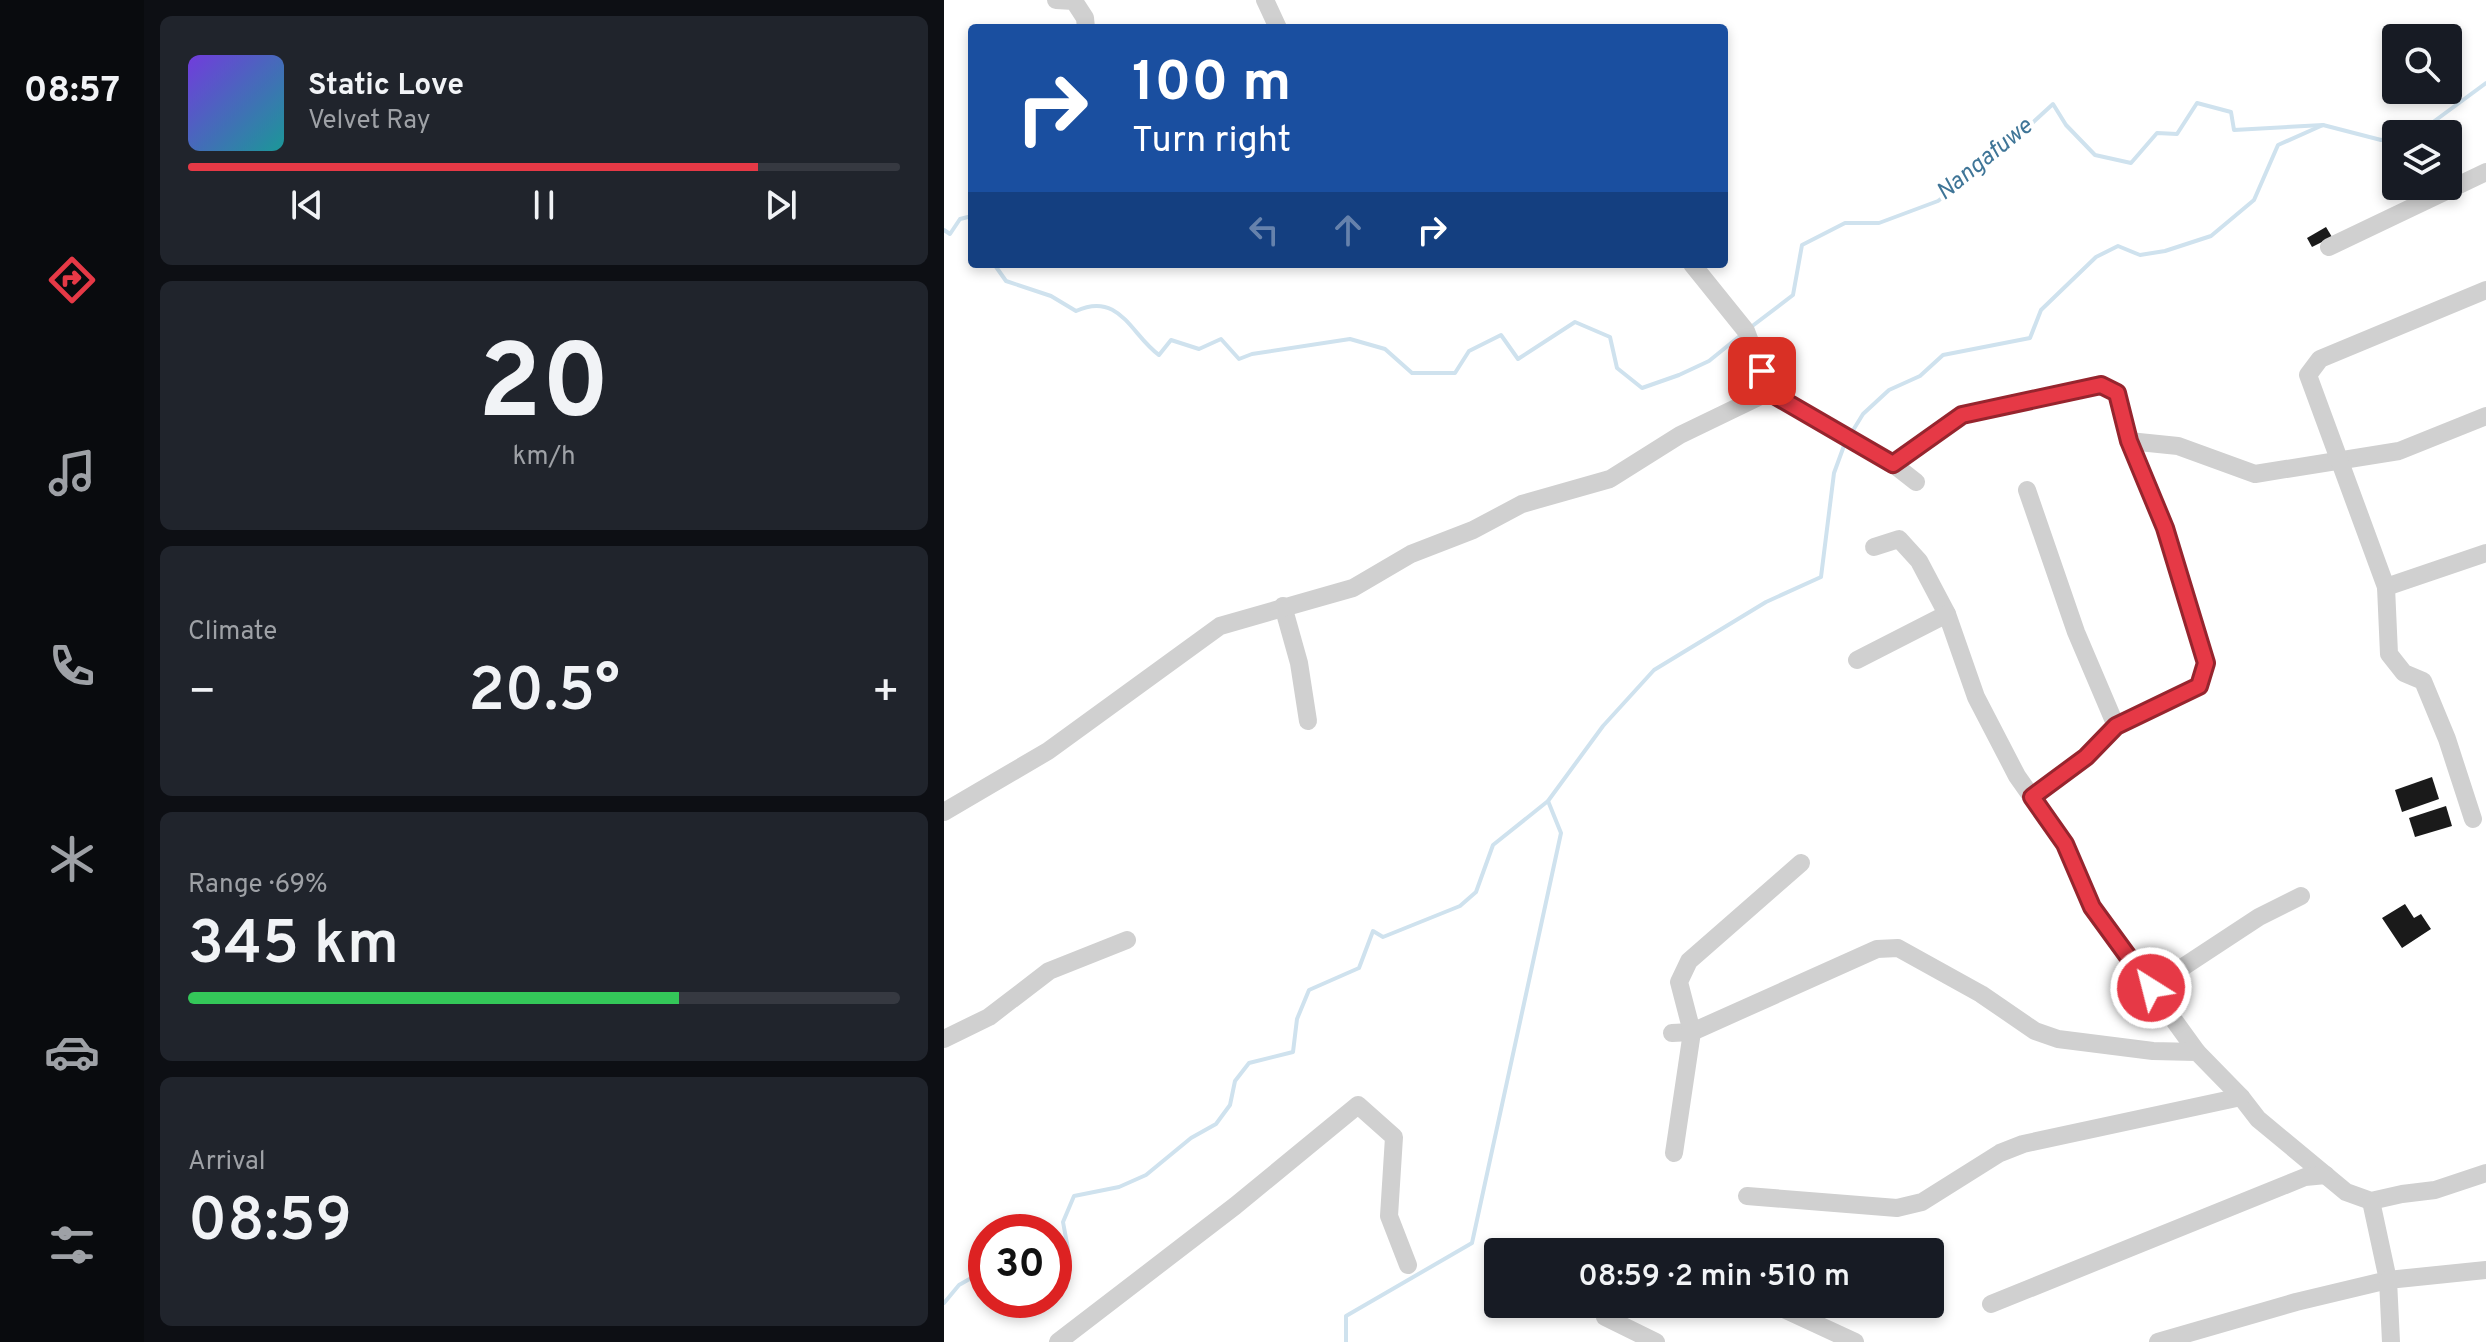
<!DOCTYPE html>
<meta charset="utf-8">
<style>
:root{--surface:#171b24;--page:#20242c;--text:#f1f3f6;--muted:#9ea1a6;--line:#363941;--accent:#e63946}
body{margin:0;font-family:Overpass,sans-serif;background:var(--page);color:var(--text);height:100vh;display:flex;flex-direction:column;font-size:30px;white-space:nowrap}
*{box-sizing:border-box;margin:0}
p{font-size:26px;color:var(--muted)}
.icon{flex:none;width:44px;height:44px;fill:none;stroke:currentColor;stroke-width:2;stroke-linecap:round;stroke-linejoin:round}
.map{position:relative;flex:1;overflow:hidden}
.panel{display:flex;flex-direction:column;gap:16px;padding:16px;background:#0d0f14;width:800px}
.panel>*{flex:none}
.guide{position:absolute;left:24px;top:24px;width:760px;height:244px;border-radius:8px;box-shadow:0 4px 12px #0003;background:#1a4fa0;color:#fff;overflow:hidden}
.fabs{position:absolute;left:1438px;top:24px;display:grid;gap:16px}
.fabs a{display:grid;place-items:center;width:80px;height:80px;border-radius:8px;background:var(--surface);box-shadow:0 4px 12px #0003;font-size:40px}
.speed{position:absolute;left:24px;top:1214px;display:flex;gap:16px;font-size:40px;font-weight:700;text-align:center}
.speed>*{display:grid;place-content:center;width:104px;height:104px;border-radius:50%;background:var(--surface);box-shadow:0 4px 12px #0003;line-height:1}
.speed .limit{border:12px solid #d22;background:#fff;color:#111}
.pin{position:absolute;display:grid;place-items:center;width:68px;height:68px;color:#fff;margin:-34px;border-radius:16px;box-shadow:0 4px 12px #0006}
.me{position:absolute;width:88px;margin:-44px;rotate:324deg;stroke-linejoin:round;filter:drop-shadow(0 0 6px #0008)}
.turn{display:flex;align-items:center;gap:28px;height:168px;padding:0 32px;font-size:36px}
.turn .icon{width:104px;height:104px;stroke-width:2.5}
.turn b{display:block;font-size:56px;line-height:68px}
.lanes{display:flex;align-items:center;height:76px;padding:0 32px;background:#0003;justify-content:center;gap:40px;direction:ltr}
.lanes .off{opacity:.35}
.big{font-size:60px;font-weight:600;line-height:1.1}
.panel .tile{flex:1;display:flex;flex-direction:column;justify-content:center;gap:12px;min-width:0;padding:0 28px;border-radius:12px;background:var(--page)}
.panel .dial{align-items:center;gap:0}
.dial b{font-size:104px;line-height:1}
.song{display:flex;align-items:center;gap:24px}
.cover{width:96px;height:96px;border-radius:12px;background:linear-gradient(135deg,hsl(260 70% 55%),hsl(180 70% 35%))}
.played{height:8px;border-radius:4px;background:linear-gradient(90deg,var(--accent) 80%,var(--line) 80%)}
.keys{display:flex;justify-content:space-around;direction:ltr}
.heat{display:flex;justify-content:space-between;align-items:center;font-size:44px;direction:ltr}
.charge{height:12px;border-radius:6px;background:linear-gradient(90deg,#34c759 69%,var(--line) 0)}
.trip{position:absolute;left:540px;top:1238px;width:460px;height:80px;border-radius:8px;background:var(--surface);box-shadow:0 4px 12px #0003;font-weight:600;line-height:80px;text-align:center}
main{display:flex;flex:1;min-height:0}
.tabs{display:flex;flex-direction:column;width:144px;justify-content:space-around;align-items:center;background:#090b0e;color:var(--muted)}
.tabs .icon{width:56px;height:56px}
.tabs .selected{color:var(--accent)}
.tabs b{font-size:36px;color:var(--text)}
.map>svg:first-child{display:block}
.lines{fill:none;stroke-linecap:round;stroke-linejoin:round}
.stream{stroke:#cfe2ee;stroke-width:4}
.building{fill:#1a1a1a}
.minor{stroke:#d0d0d0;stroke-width:18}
.route-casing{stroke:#96252e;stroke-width:20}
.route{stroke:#e63946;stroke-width:14}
.labels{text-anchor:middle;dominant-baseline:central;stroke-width:8;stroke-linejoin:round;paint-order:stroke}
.water-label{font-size:24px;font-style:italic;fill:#3f7597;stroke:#fff}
</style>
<main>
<nav class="tabs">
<b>08:57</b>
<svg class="icon selected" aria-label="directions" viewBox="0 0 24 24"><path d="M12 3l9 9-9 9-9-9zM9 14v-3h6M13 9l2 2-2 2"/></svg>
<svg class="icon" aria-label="music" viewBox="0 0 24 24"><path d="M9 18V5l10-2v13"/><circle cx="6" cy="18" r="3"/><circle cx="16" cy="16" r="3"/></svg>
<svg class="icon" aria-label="phone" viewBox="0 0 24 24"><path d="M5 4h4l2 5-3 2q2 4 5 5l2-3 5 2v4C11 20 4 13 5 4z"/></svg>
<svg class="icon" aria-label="climate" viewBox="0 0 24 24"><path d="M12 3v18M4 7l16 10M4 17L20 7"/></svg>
<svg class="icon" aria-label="car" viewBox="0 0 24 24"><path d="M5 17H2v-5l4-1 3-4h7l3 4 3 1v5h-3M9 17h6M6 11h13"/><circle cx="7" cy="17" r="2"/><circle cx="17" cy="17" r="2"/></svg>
<svg class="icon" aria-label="filters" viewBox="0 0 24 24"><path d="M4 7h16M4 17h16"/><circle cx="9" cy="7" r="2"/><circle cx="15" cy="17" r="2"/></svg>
</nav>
<section class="panel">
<div class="tile">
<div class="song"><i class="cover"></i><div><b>Static Love</b><p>Velvet Ray</p></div></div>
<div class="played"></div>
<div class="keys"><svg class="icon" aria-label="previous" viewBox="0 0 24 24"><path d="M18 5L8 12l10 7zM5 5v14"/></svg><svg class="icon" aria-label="pause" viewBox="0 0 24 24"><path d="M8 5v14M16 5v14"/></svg><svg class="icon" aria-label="next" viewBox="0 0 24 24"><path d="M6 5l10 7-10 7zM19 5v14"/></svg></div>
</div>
<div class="tile dial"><b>20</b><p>km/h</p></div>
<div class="tile"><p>Climate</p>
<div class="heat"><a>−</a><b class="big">20.5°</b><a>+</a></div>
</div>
<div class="tile"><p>Range · 69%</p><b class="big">345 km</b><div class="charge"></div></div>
<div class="tile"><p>Arrival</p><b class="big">08:59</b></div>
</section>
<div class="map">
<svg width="1542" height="1342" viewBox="0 0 1542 1342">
<rect width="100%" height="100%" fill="#fff"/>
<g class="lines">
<g class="stream">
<polyline points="1464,134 1477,131 1542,83"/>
<polyline points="0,230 6,234 16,219 28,216"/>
<path d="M50,264l12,17 45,15 25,15c44,-20 55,24 83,44l12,-15 28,9 22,-10 18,20 13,-5 98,-15 35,10 27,24h43l14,-22 32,-16 17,24 57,-37 35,15 7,31 25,20 37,-13 30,-14 32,-26"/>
<polyline points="807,327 849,295 858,245 901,223 935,223 994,201 1048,160 1109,104 1122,125 1151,155 1187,163 1213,133 1233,134 1253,103 1287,112 1290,130 1379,125 1437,140 1452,137"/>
<polyline points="908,432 919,414 945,390 976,376 999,355 1086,338 1097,310 1152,257 1174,246 1196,255 1221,251 1267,236 1310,200 1334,145 1379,125"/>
<polyline points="110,1253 124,1249 119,1222 130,1196 175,1187 202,1175 247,1138 272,1124 286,1105 291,1081 305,1063 349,1052 353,1019 365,990 415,968 429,931 439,937 516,906 532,892 549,845 604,801 659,726 710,670 822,602 877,577 890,473 901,443"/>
<polyline points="0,1303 15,1285 36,1273 42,1260"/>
<polyline points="402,1342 402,1316 528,1243 617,833 604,801"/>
</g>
</g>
<g class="building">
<polygon points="1382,227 1388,237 1368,247 1363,238"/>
<polygon points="1488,777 1495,799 1458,812 1451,790"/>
<polygon points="1502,806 1508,826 1471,837 1465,818"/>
<polygon points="1461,904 1470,918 1477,914 1487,929 1458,948 1438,918"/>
</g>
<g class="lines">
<g class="minor">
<polyline points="112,0 130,1 141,18 142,28"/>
<polyline points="321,0 334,28"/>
<polyline points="1385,247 1542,172"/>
<polyline points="748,264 802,331 825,392"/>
<polyline points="1185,441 1234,446 1311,474 1455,451 1542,416"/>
<polyline points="949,464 1018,415 1157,385 1173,393 1185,441 1221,528 1262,663 1255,686 1172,726 1142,757 1088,797"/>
<polyline points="1083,490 1132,632 1172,726"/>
<polyline points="930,547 955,539 975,561 1003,614"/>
<polyline points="1442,587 1542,553"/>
<polyline points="339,606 355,663 364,721"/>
<polyline points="913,660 1003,614 1032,697 1073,776 1121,844 1148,907 1253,1052"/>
<polyline points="0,812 104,751 276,626 409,588 467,554 529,530 578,504 666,479 736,435 825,392 949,464 972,482"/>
<polyline points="1529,819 1503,739 1479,681 1460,673 1445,654 1442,587 1364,375 1376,359 1542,290"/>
<polyline points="1207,988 1315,917 1357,896"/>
<polyline points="728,1033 748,1032 933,949 954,948 1037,994 1091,1031 1114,1039 1209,1051 1253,1052 1297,1097 1314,1119 1402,1192 1427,1201 1458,1194 1491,1190 1542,1173"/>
<polyline points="0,1039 45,1017 105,971 183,940"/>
<polyline points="730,1153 748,1032 735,982 745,961 857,863"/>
<polyline points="803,1196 953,1208 978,1202 1056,1153 1079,1144 1297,1097"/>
<polyline points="829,1304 911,1342"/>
<polyline points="1047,1304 1361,1177 1382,1175"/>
<polyline points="661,1317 712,1342"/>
<polyline points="114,1342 291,1206 414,1105 450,1137 445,1216 464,1265"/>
<polyline points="1214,1342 1352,1302 1444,1280 1427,1201"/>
<polyline points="1447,1342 1444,1280 1542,1270"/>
</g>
</g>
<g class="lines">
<defs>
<polyline id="route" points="818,371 825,392 949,464 1018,415 1157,385 1173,393 1185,441 1221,528 1262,663 1255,686 1172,726 1142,757 1088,797 1121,844 1148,907 1207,988"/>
</defs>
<use href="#route" class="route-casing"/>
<use href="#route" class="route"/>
</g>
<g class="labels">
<g class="water-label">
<text transform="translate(1041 160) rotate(-39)">Nangafuwe</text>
</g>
</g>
</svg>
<div class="fabs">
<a><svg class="icon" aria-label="search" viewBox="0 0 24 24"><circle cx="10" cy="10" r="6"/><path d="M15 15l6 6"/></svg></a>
<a><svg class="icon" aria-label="layers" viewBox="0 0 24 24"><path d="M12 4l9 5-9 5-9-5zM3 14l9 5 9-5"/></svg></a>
</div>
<div class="speed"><div class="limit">30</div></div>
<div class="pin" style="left:818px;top:371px;background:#d93025"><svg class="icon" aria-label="arrive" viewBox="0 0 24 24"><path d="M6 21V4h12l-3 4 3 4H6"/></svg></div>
<svg class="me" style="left:1207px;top:988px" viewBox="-20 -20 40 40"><circle r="17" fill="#e63946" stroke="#fff" stroke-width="3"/><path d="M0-11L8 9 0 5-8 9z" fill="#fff"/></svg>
<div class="trip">08:59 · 2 min · 510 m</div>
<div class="guide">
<div class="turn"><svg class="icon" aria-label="right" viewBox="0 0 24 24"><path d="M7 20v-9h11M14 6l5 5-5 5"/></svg><div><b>100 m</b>Turn right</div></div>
<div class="lanes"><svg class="icon off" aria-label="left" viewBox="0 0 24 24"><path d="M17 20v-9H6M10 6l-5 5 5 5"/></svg><svg class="icon off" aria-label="ahead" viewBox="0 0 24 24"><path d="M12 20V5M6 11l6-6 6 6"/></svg><svg class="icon" aria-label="right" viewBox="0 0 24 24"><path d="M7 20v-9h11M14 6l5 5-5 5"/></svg></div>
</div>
</div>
</main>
